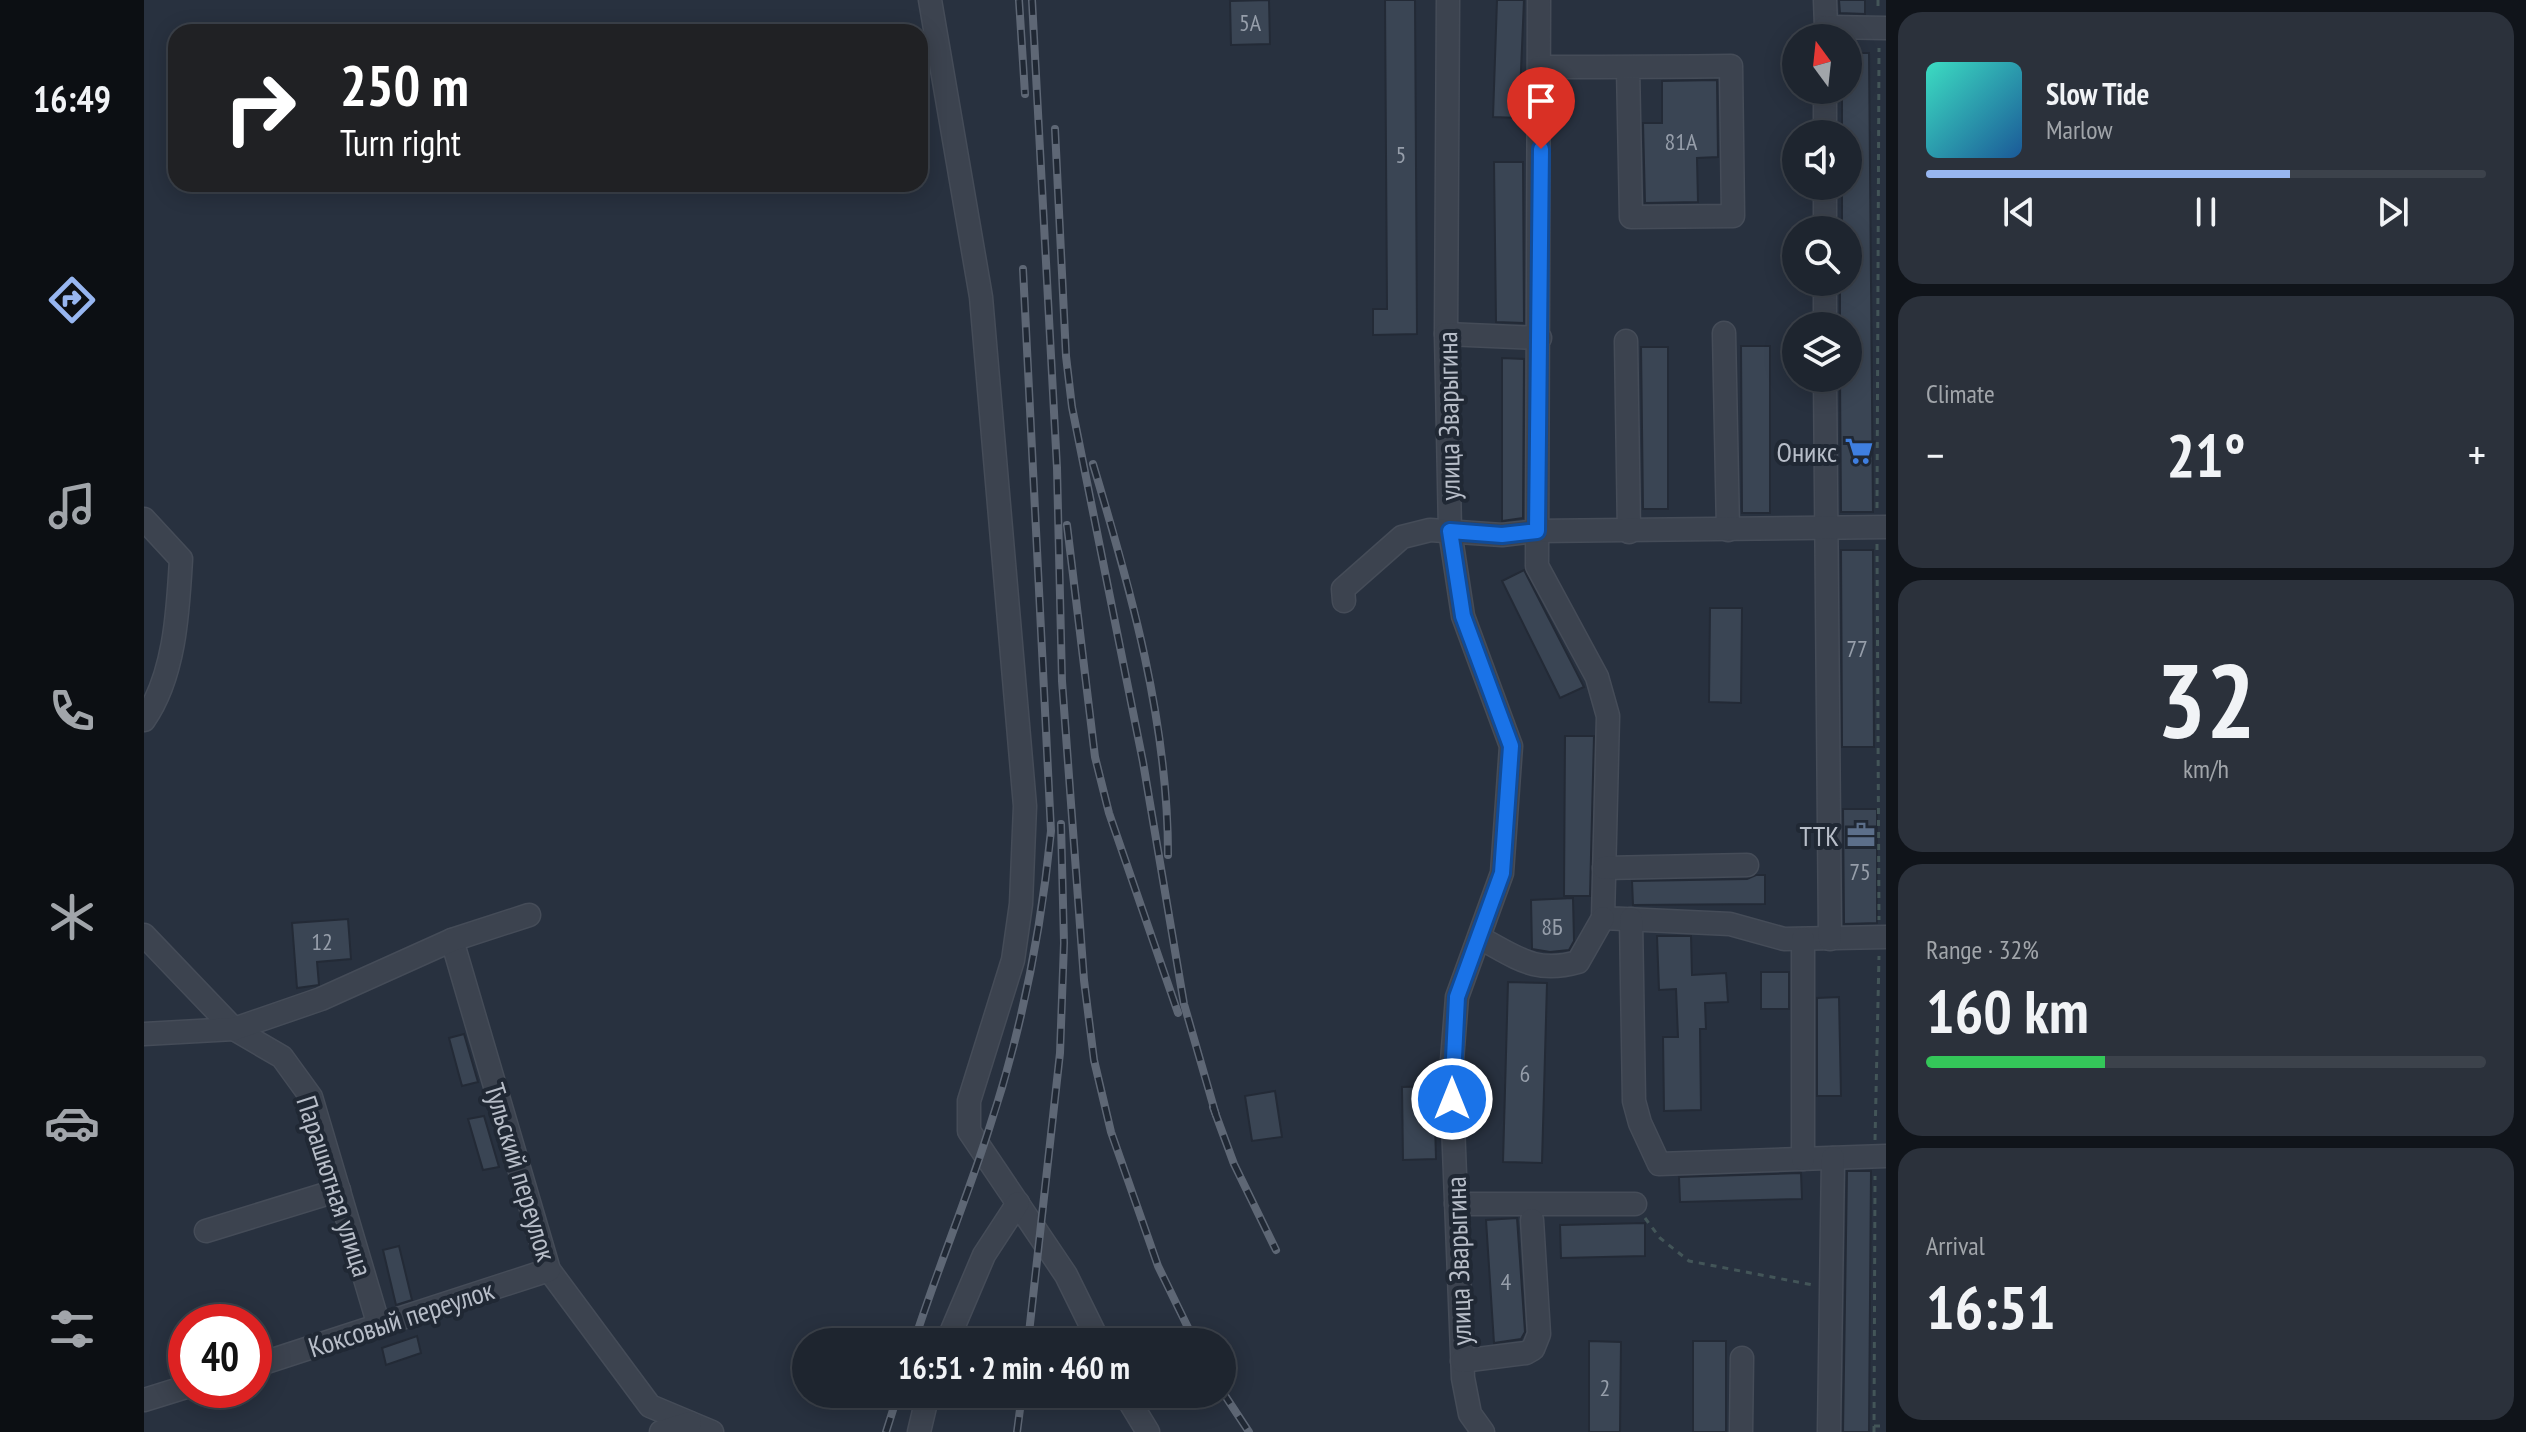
<!DOCTYPE html>
<meta charset="utf-8">
<style>
:root{--surface:#1e252f;--page:#2b313b;--text:#f1f3f6;--muted:#a1a5aa;--line:#3c424b;--accent:#97b6f0}
body{margin:0;font-family:"PT Sans Narrow",sans-serif;background:var(--page);color:var(--text);height:100vh;display:flex;flex-direction:column;font-size:30px;white-space:nowrap}
*{box-sizing:border-box;margin:0}
p{font-size:26px;color:var(--muted)}
.icon{flex:none;width:44px;height:44px;fill:none;stroke:currentColor;stroke-width:2;stroke-linecap:round;stroke-linejoin:round}
.map{position:relative;flex:1;overflow:hidden}
.sheet{display:flex;flex-direction:column;gap:12px;padding:12px;background:#10141a;width:640px}
.sheet>*{flex:none}
.top-card{position:absolute;left:24px;top:24px;width:760px;height:168px;border-radius:24px;box-shadow:0 4px 20px #0003,0 0 0 2px var(--line);background:#202124;color:#fff;overflow:hidden}
.needle{width:52px;rotate:345deg}
.controls{position:absolute;left:1638px;top:24px;display:grid;gap:16px}
.controls a{display:grid;place-items:center;width:80px;height:80px;border-radius:50%;background:var(--surface);box-shadow:0 4px 20px #0003,0 0 0 2px var(--line);font-size:40px}
.speed{position:absolute;left:24px;top:1304px;display:flex;gap:16px;font-size:40px;font-weight:700;text-align:center}
.speed>*{display:grid;place-content:center;width:104px;height:104px;border-radius:50%;background:var(--surface);box-shadow:0 4px 20px #0003,0 0 0 2px var(--line);line-height:1}
.speed .limit{border:12px solid #d22;background:#fff;color:#111}
.pin{position:absolute;display:grid;place-items:center;width:68px;height:68px;color:#fff;margin:-82px -34px;border-radius:50% 50% 50% 0;rotate:-45deg;box-shadow:0 0 8px #0007}
.pin .icon{rotate:45deg}
.me{position:absolute;width:88px;margin:-44px;rotate:0deg;stroke-linejoin:round;filter:drop-shadow(0 0 6px #0008)}
.turn{display:flex;align-items:center;gap:28px;height:168px;padding:0 40px;font-size:36px}
.turn .icon{width:104px;height:104px;stroke-width:2.5}
.turn b{display:block;font-size:56px;line-height:68px}
.big{font-size:60px;font-weight:600;line-height:1.1}
.sheet .tile{flex:1;display:flex;flex-direction:column;justify-content:center;gap:12px;min-width:0;padding:0 28px;border-radius:24px;background:var(--page)}
.sheet .dial{align-items:center;gap:0}
.dial b{font-size:104px;line-height:1}
.song{display:flex;align-items:center;gap:24px}
.cover{width:96px;height:96px;border-radius:12px;background:linear-gradient(135deg,hsl(170 70% 55%),hsl(210 70% 35%))}
.played{height:8px;border-radius:4px;background:linear-gradient(90deg,var(--accent) 65%,var(--line) 65%)}
.keys{display:flex;justify-content:space-around;direction:ltr}
.heat{display:flex;justify-content:space-between;align-items:center;font-size:44px;direction:ltr}
.charge{height:12px;border-radius:6px;background:linear-gradient(90deg,#34c759 32%,var(--line) 0)}
.trip{position:absolute;left:648px;top:1328px;width:444px;height:80px;border-radius:40px;background:var(--surface);box-shadow:0 4px 20px #0003,0 0 0 2px var(--line);font-weight:600;line-height:80px;text-align:center}
main{display:flex;flex:1;min-height:0}
.dock{display:flex;flex-direction:column;width:144px;justify-content:space-around;align-items:center;background:#0c0f13;color:var(--muted)}
.dock .icon{width:56px;height:56px}
.dock .active{color:var(--accent)}
.dock b{font-size:36px;color:var(--text)}
.map>svg:first-child{display:block}
.building{fill:#3a4554;stroke:#232a36;stroke-width:2}
.lines{fill:none;stroke-linecap:round;stroke-linejoin:round}
.minor-casing{stroke:#454c58;stroke-width:25}
.path{stroke:#435558;stroke-width:3;stroke-dasharray:6 6;stroke-linecap:butt}
.minor{stroke:#3c434f;stroke-width:22}
.rail-casing{stroke:#5e6775;stroke-width:8}
.rail{stroke:#202834;stroke-width:5;stroke-dasharray:15;stroke-linecap:butt}
.route-casing{stroke:#114b97;stroke-width:20}
.route{stroke:#1a73e8;stroke-width:14}
.labels{text-anchor:middle;dominant-baseline:central;stroke-width:8;stroke-linejoin:round;paint-order:stroke}
.number-label{font-size:24px;fill:#969eaa}
.street-label{font-size:28px;fill:#b8bec9;stroke:#202834}
.poi-label{font-size:28px;fill:#b8bec9;stroke:#202834;text-anchor:end}
</style>
<main>
<nav class="dock">
<b>16:49</b>
<svg class="icon active" aria-label="directions" viewBox="0 0 24 24"><path d="M12 3l9 9-9 9-9-9zM9 14v-3h6M13 9l2 2-2 2"/></svg>
<svg class="icon" aria-label="music" viewBox="0 0 24 24"><path d="M9 18V5l10-2v13"/><circle cx="6" cy="18" r="3"/><circle cx="16" cy="16" r="3"/></svg>
<svg class="icon" aria-label="phone" viewBox="0 0 24 24"><path d="M5 4h4l2 5-3 2q2 4 5 5l2-3 5 2v4C11 20 4 13 5 4z"/></svg>
<svg class="icon" aria-label="climate" viewBox="0 0 24 24"><path d="M12 3v18M4 7l16 10M4 17L20 7"/></svg>
<svg class="icon" aria-label="car" viewBox="0 0 24 24"><path d="M5 17H2v-5l4-1 3-4h7l3 4 3 1v5h-3M9 17h6M6 11h13"/><circle cx="7" cy="17" r="2"/><circle cx="17" cy="17" r="2"/></svg>
<svg class="icon" aria-label="filters" viewBox="0 0 24 24"><path d="M4 7h16M4 17h16"/><circle cx="9" cy="7" r="2"/><circle cx="15" cy="17" r="2"/></svg>
</nav>
<div class="map">
<svg width="1742" height="1432" viewBox="0 0 1742 1432">
<rect width="100%" height="100%" fill="#28313f"/>
<g class="building">
<polygon points="1125,0 1126,44 1087,45 1086,1"/>
<polygon points="1241,0 1271,0 1273,334 1229,335 1229,309 1243,309"/>
<polygon points="1353,0 1380,0 1375,118 1349,117"/>
<polygon points="1695,0 1721,0 1721,14 1696,13"/>
<polygon points="1704,53 1725,53 1729,512 1697,512 1696,378 1704,378 1704,326 1696,326 1696,282 1704,282 1704,226 1698,226 1698,186 1704,186 1704,134 1698,134 1698,90 1704,90"/>
<polygon points="1573,80 1574,157 1553,158 1554,202 1501,203 1499,123 1518,123 1518,81"/>
<polygon points="1350,162 1379,162 1380,323 1352,322"/>
<polygon points="1597,346 1626,346 1626,513 1598,513"/>
<polygon points="1497,347 1524,347 1524,509 1499,509"/>
<polygon points="1358,358 1380,359 1379,518 1358,521"/>
<polygon points="1697,550 1729,550 1730,747 1698,747"/>
<polygon points="1380,570 1440,687 1416,698 1358,581"/>
<polygon points="1566,608 1598,608 1597,703 1565,702"/>
<polygon points="1421,736 1450,736 1446,896 1420,896"/>
<polygon points="1699,809 1733,809 1733,923 1700,924"/>
<polygon points="1612,875 1621,875 1621,904 1489,905 1488,881 1603,879"/>
<polygon points="1429,898 1430,941 1425,950 1406,952 1388,949 1387,900"/>
<polygon points="204,919 207,959 173,962 175,985 153,988 148,923"/>
<polygon points="1513,936 1547,936 1548,975 1582,973 1584,1002 1561,1003 1562,1029 1556,1029 1557,1110 1520,1111 1519,1037 1534,1037 1532,989 1515,990"/>
<rect x="1617" y="972" width="28" height="37"/>
<polygon points="1364,982 1403,983 1398,1163 1359,1162"/>
<polygon points="1695,997 1697,1096 1673,1096 1673,998"/>
<polygon points="320,1034 334,1082 318,1086 305,1038"/>
<polygon points="1290,1086 1292,1159 1259,1160 1258,1087"/>
<polygon points="1131,1091 1138,1137 1108,1141 1101,1096"/>
<polygon points="340,1116 355,1167 339,1170 324,1119"/>
<polygon points="1703,1171 1727,1171 1725,1432 1699,1432"/>
<polygon points="1657,1173 1658,1199 1536,1202 1535,1177"/>
<polygon points="1373,1218 1381,1332 1377,1339 1350,1343 1342,1220"/>
<polygon points="1501,1223 1501,1256 1417,1258 1416,1225"/>
<polygon points="255,1246 268,1300 252,1305 239,1250"/>
<polygon points="273,1336 277,1353 242,1365 238,1348"/>
<polygon points="1445,1341 1477,1342 1476,1432 1445,1432"/>
<rect x="1549" y="1341" width="33" height="91"/>
</g>
<g class="lines">
<defs>
<g id="minor">
<polyline points="786,0 837,297 881,806 877,904 869,960 825,1101 825,1131 922,1275 955,1342"/>
<polyline points="1304,0 1302,334 1306,531 1319,616 1367,746 1358,873 1313,997 1307,1073 1319,1378 1326,1414 1339,1432"/>
<polyline points="1395,0 1393,566 1453,677 1464,716 1459,918 1586,924 1640,939 1742,937"/>
<polyline points="1681,0 1682,27"/>
<polyline points="1682,38 1682,27 1742,28"/>
<path d="M1396,67c64,0 127,0 191,-1l2,150 -102,1 -3,-150"/>
<polyline points="1681,134 1681,90"/>
<polyline points="1681,230 1681,186"/>
<polyline points="1681,326 1681,282"/>
<polyline points="1580,333 1584,530"/>
<polyline points="1302,334 1396,338"/>
<polyline points="1482,341 1485,532"/>
<polyline points="1681,378 1686,939"/>
<path d="M0,519l37,40c-3,52 -6,117 -37,161"/>
<polyline points="1200,601 1199,589 1258,537 1286,530 1358,535 1393,531 1742,527"/>
<polyline points="1460,868 1603,865"/>
<polyline points="1487,919 1490,1101 1496,1123 1515,1164 1742,1156"/>
<polyline points="0,935 90,1029 138,1057 167,1097 235,1326"/>
<path d="M1336,938c38,20 55,36 98,24l25,-44"/>
<polyline points="308,940 405,1270 506,1406 568,1432"/>
<polyline points="0,1034 90,1029 177,999 308,940 385,915"/>
<polyline points="1659,1159 1659,939"/>
<polyline points="1312,1204 1491,1204"/>
<polyline points="62,1231 195,1190"/>
<polyline points="803,1342 840,1255 874,1203"/>
<polyline points="1318,1361 1382,1353 1389,1349 1395,1334 1388,1220"/>
<polyline points="110,1366 405,1270"/>
<polyline points="981,1394 1004,1432"/>
<polyline points="0,1400 42,1387"/>
<polyline points="517,1432 546,1423"/>
<polyline points="775,1432 784,1394"/>
<polyline points="1597,1432 1598,1358"/>
<polyline points="1685,1432 1689,1158"/>
</g>
</defs>
<use href="#minor" class="minor-casing"/>
<g class="path">
<polyline points="1734,0 1734,8"/>
<polyline points="1733,508 1735,48"/>
<polyline points="1733,544 1735,920"/>
<polyline points="1731,1140 1735,956"/>
<polyline points="1501,1218 1516,1238 1545,1261 1669,1285"/>
<polyline points="1730,1426 1742,1426"/>
<polyline points="1730,1432 1731,1176"/>
</g>
<use href="#minor" class="minor"/>
<defs>
<g id="rail">
<polyline points="875,0 881,94"/>
<polyline points="888,0 913,468 918,681 940,980 950,1060 967,1132 1014,1266 1051,1342"/>
<polyline points="911,129 922,356 928,407 999,762 1040,1004 1072,1115"/>
<path d="M949,464c38,127 75,257 75,391"/>
<polyline points="923,525 951,757 965,813 1034,1013"/>
<polyline points="1069,1107 1090,1164 1132,1250"/>
<path d="M770,1342c23,-72 52,-141 75,-213 32,-96 52,-197 62,-298l-28,-562"/>
<polyline points="884,1342 916,1053 920,943 917,824"/>
<polyline points="1078,1391 1105,1432"/>
<polyline points="742,1432 754,1394"/>
<polyline points="873,1432 878,1394"/>
</g>
</defs>
<use href="#rail" class="rail-casing"/>
<use href="#rail" class="rail"/>
</g>
<g class="lines">
<defs>
<polyline id="route" points="1308,1099 1313,997 1358,873 1367,746 1319,616 1306,531 1358,535 1393,531 1397,149"/>
</defs>
<use href="#route" class="route-casing"/>
<use href="#route" class="route"/>
</g>
<defs>
<symbol id="supermarket-bare" viewBox="-9 -9 18 18"><path d="M-6-5.5h2.5l.6 2H6L4.5 2H-2.5L-4.4-4H-6ZM-1.5 3.2a1.3 1.3 0 1 0 .1 0ZM3 3.2a1.3 1.3 0 1 0 .1 0Z" fill="#3f7fe0" stroke="#202834" stroke-width="2.5" paint-order="stroke"/></symbol>
<symbol id="office-bare" viewBox="-9 -9 18 18"><path d="M-6-3h4V-5.5h4V-3h4V5H-6ZM-1-4.5V-3h2v-1.5ZM-6 0V1H6V0Z" fill="#5c6f8a" stroke="#202834" stroke-width="2.5" paint-order="stroke"/></symbol>
</defs>
<g fill-rule="evenodd">
<use href="#supermarket-bare" x="1695" y="431" width="40" height="40"/>
<use href="#office-bare" x="1697" y="815" width="40" height="40"/>
</g>
<g class="labels">
<g class="number-label">
<text x="1106" y="22">5А</text>
<text x="1537" y="141">81А</text>
<text x="1257" y="154">5</text>
<text x="1713" y="648">77</text>
<text x="1716" y="871">75</text>
<text x="1408" y="926">8Б</text>
<text x="178" y="941">12</text>
<text x="1381" y="1073">6</text>
<text x="1362" y="1281">4</text>
<text x="1461" y="1387">2</text>
</g>
<g class="street-label">
<text transform="translate(1304 416) rotate(-91)">улица Зварыгина</text>
<text transform="translate(377 1172) rotate(73)">Тульский переулок</text>
<text transform="translate(191 1186) rotate(72)">Парашютная улица</text>
<text transform="translate(1314 1261) rotate(-92)">улица Зварыгина</text>
<text transform="translate(257 1318) rotate(-18)">Коксовый переулок</text>
</g>
<g class="poi-label">
<text x="1693" y="451">Оникс</text>
<text x="1695" y="835">ТТК</text>
</g>
</g>
</svg>
<div class="controls">
<a><svg class="needle" viewBox="-14 -14 28 28"><path d="M0-13l5 13h-10z" fill="#e53935"/><path d="M0 13l5-13h-10z" fill="#a1a5aa"/></svg></a>
<a><svg class="icon" aria-label="sound" viewBox="0 0 24 24"><path d="M4 9h4l5-4v14l-5-4H4zM17 9q2 3 0 6"/></svg></a>
<a><svg class="icon" aria-label="search" viewBox="0 0 24 24"><circle cx="10" cy="10" r="6"/><path d="M15 15l6 6"/></svg></a>
<a><svg class="icon" aria-label="layers" viewBox="0 0 24 24"><path d="M12 4l9 5-9 5-9-5zM3 14l9 5 9-5"/></svg></a>
</div>
<div class="speed"><div class="limit">40</div></div>
<div class="pin" style="left:1397px;top:149px;background:#d93025"><svg class="icon" aria-label="arrive" viewBox="0 0 24 24"><path d="M6 21V4h12l-3 4 3 4H6"/></svg></div>
<svg class="me" style="left:1308px;top:1099px" viewBox="-20 -20 40 40"><circle r="17" fill="#1a73e8" stroke="#fff" stroke-width="3"/><path d="M0-11L8 9 0 5-8 9z" fill="#fff"/></svg>
<div class="trip">16:51 · 2 min · 460 m</div>
<div class="top-card">
<div class="turn"><svg class="icon" aria-label="right" viewBox="0 0 24 24"><path d="M7 20v-9h11M14 6l5 5-5 5"/></svg><div><b>250 m</b>Turn right</div></div>
</div>
</div>
<section class="sheet">
<div class="tile">
<div class="song"><i class="cover"></i><div><b>Slow Tide</b><p>Marlow</p></div></div>
<div class="played"></div>
<div class="keys"><svg class="icon" aria-label="previous" viewBox="0 0 24 24"><path d="M18 5L8 12l10 7zM5 5v14"/></svg><svg class="icon" aria-label="pause" viewBox="0 0 24 24"><path d="M8 5v14M16 5v14"/></svg><svg class="icon" aria-label="next" viewBox="0 0 24 24"><path d="M6 5l10 7-10 7zM19 5v14"/></svg></div>
</div>
<div class="tile"><p>Climate</p>
<div class="heat"><a>−</a><b class="big">21°</b><a>+</a></div>
</div>
<div class="tile dial"><b>32</b><p>km/h</p></div>
<div class="tile"><p>Range · 32%</p><b class="big">160 km</b><div class="charge"></div></div>
<div class="tile"><p>Arrival</p><b class="big">16:51</b></div>
</section>
</main>
